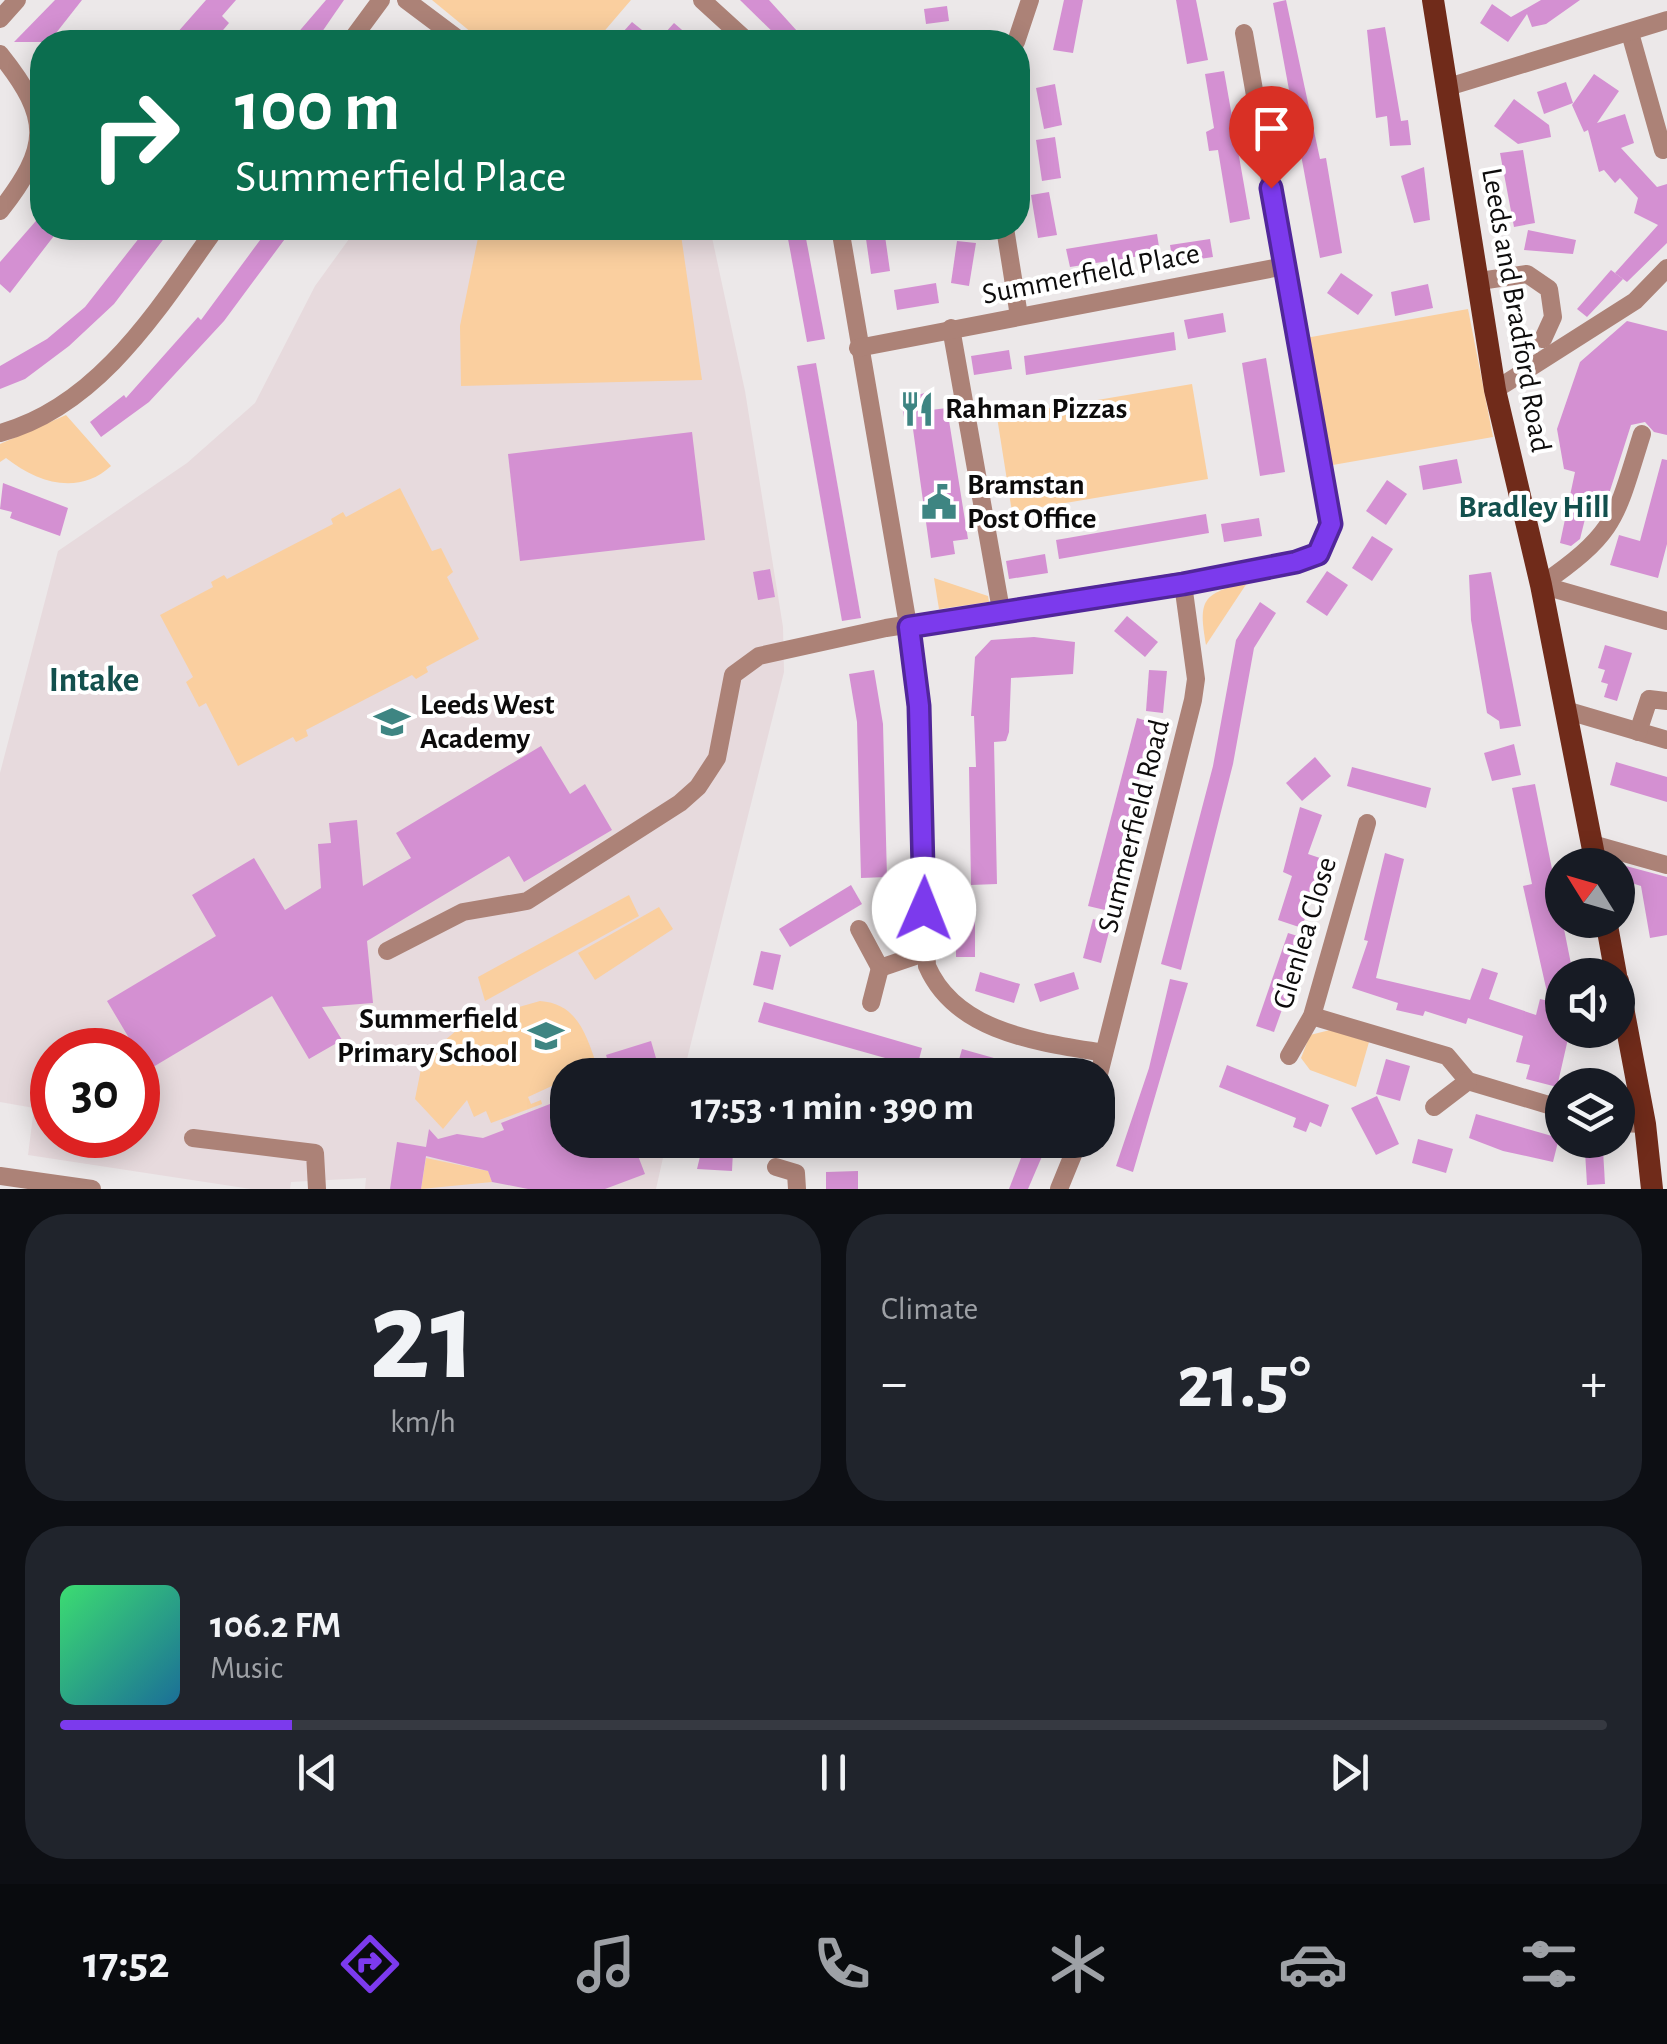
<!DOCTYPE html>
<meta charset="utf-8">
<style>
:root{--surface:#171b24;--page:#20242c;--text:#f1f3f6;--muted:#9ea1a6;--line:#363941;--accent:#7c3aed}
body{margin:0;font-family:"Alegreya Sans",sans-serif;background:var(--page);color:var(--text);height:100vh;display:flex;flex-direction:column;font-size:38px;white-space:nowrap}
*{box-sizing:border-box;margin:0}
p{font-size:32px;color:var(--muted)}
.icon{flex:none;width:55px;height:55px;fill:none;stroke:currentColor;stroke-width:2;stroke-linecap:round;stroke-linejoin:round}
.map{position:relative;height:1189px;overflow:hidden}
.sheet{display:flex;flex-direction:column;gap:25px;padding:25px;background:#0d0f14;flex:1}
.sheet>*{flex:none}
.hud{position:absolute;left:30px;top:30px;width:1000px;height:210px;border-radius:40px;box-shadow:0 5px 25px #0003;background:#0b6e4f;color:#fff;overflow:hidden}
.needle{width:65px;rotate:307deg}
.fabs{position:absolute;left:1545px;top:848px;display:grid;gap:20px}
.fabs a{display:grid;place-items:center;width:90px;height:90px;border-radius:50%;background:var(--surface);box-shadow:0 5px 25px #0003;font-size:50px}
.speed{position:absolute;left:30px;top:1028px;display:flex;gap:20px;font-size:50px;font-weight:700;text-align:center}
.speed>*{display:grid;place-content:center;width:130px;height:130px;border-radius:50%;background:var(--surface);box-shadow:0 5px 25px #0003;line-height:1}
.speed .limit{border:15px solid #d22;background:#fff;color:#111}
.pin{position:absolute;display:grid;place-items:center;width:85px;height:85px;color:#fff;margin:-102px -42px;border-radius:50% 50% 50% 0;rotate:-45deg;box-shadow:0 0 10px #0007}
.pin .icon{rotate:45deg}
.me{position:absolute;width:110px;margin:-55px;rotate:1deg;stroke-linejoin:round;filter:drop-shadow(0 0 8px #0008)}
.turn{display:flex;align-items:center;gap:35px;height:210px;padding:0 40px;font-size:45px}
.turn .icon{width:130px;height:130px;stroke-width:2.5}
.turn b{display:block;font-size:70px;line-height:85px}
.big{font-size:75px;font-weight:600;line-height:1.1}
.sheet .widget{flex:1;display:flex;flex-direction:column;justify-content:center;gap:15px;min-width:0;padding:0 35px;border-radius:40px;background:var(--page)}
.sheet .dial{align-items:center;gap:0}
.dial b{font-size:130px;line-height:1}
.song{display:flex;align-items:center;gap:30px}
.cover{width:120px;height:120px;border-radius:15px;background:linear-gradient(135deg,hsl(140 70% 55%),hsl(200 70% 35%))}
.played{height:10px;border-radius:5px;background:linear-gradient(90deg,var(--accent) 15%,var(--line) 15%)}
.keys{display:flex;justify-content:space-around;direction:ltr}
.heat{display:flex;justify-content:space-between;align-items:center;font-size:55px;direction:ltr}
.sheet .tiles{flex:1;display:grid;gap:25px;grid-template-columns:1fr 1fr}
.widget:last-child{grid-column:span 2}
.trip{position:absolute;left:550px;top:1058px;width:565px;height:100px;border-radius:40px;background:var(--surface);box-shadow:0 5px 25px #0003;font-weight:600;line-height:100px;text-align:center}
.menu{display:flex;height:160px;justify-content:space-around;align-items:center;background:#090b0e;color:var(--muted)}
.menu .icon{width:70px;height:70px}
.menu .on{color:var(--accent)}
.menu b{font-size:45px;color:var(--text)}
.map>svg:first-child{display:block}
.built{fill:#e7dadd;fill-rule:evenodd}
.green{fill:#facf9f}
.building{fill:#d490d2}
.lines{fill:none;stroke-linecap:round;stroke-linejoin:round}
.minor{stroke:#ac8277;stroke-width:18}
.major{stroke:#702b1a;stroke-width:22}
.route-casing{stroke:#51269a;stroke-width:25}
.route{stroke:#7c3aed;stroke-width:18}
.labels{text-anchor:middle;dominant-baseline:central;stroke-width:8;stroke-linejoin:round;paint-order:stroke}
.street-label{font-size:30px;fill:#0d0c0c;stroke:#fff}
.poi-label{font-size:30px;font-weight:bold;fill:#0d0c0c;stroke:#fff;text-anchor:start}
.neighbourhood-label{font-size:32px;font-weight:bold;fill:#13504d;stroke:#fff}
.quarter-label{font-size:35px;font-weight:bold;fill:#13504d;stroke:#fff}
</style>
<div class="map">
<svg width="1667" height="1189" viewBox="0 0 1667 1189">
<rect width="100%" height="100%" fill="#ece8e9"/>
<path class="built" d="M357,228h353l35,163 38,236 1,45 -101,403h-115v65h99l-11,49h-291l1,-11 -75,4 -1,7h-39l-223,-34 6,-47 -34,-6v-329l58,-222 129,-88 68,-60 60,-117zM52,1050h86v85h-86z"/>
<g class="green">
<polygon points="432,0 631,0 595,42 483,42"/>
<polygon points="480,228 680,228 702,380 461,386 460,326"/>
<polygon points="1468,309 1493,437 1327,466 1300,339"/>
<polygon points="1192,384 1208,479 1012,512 997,417"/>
<path d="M66,415l45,51c-33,30 -73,17 -105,-8l-6,4v-18z"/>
<polygon points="400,488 432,551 441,548 453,572 447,577 479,639 426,667 428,672 416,679 412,675 306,730 308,736 296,742 293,737 238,766 206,703 199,707 186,682 193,677 160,615 213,587 211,582 224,575 227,579 333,524 331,519 343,512 346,517"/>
<polygon points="934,578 988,596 989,602 939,609"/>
<path d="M1247,583l-41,62c-8,-45 -4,-52 41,-62z"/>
<polygon points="629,895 639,916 485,1001 478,977"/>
<polygon points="659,907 673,929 595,980 578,953"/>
<path d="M540,1001c39,3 46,35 58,67l-30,7 -1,4 -39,18 3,7 10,-4 1,4 -51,19 -5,-12 -12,6 -7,-17 -24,29 -28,-30 8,-40 41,-35 36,3 19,-20z"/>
<polygon points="1330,1030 1369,1042 1356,1087 1310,1070 1301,1058 1310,1035"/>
<polygon points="426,1158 488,1171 492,1182 421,1189"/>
</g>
<g class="building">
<polygon points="55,0 82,0 49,42 14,42"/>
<polygon points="206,0 236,0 222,16 229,23 213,42 169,42"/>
<polygon points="326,0 344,0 315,42 290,42"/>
<polygon points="740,0 769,0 807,42 783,42"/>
<polygon points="1064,0 1083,0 1073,53 1053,50"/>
<polygon points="1176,0 1196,0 1208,60 1187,64"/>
<polygon points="1286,0 1320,159 1326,158 1342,253 1320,258 1273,3"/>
<polygon points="1541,0 1580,0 1546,24 1532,27 1527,14 1508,42 1480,23 1492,4 1511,17"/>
<polygon points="947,6 949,21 926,24 924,9"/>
<polygon points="632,22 647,34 640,42 614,42"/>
<polygon points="674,23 696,42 657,42"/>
<polygon points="1385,27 1401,121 1408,120 1411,145 1390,146 1387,116 1376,118 1367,30"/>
<polygon points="1224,71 1250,219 1230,223 1218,150 1209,151 1206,132 1214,128 1205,74"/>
<polygon points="1594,74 1619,91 1597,123 1625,114 1634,143 1621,148 1657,187 1667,184 1667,243 1627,282 1615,273 1658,225 1634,213 1638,198 1620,178 1615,183 1604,170 1599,172 1588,130 1584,132 1572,105"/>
<polygon points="1566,82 1573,103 1544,114 1537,92"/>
<polygon points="1055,84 1062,125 1044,129 1036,88"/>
<polygon points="1514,99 1549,125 1551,137 1518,144 1494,126"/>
<polygon points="1055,137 1061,178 1042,181 1036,140"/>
<polygon points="1523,150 1535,223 1514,227 1500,153"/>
<polygon points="1424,167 1430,220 1414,223 1401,176"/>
<polygon points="1049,192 1057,235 1038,238 1031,195"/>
<polygon points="42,214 42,228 60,228 10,293 0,284 0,262"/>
<polygon points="147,228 172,228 114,304 69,346 25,379 0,389 0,366 47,339 85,307"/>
<polygon points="269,228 293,228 224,321 149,402 101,437 90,422 124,395 126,398 198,317 201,320"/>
<polygon points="786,228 804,228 825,339 807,342"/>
<polygon points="884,229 890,271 871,274 865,232"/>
<polygon points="1528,230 1576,240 1573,254 1524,250"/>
<polygon points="1157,234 1160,253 1070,267 1066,249"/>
<polygon points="1210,239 1213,257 1173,263 1170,245"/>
<polygon points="957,241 976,243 969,286 951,283"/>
<polygon points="1611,270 1623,279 1587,317 1577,309"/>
<polygon points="1341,273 1373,295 1358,315 1327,293"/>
<polygon points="936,283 939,303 897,310 894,290"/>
<polygon points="1428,284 1433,308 1395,316 1391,292"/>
<polygon points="1223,313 1226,332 1188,339 1184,320"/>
<polygon points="1627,321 1667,331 1667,435 1654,432 1645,422 1631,425 1607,500 1600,514 1587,511 1580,539 1571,546 1560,543 1575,472 1564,469 1557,429 1580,362"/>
<polygon points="1174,332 1176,350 1026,375 1024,356"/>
<polygon points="1009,350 1012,369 974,375 971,356"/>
<polygon points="1266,358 1285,472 1260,476 1242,363"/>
<polygon points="816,363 861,618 842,621 797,366"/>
<polygon points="928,392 931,410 947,408 968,539 953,541 955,554 931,558 912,422 905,423 901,400"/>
<polygon points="692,432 705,540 520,561 508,454"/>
<polygon points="1457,459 1462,483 1423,490 1419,466"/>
<polygon points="1662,459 1667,460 1667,544 1658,578 1610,565 1619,535 1640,541"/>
<polygon points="1387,480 1407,494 1386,525 1366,511"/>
<polygon points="3,483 68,508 60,536 10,518 12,512 0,509"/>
<polygon points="1206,514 1209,533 1059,559 1056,540"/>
<polygon points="1259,518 1262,536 1224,542 1221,524"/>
<polygon points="1372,536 1393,549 1372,581 1352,568"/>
<polygon points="1045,554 1048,573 1009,579 1006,561"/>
<polygon points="770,569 775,597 758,600 753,572"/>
<polygon points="1327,571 1348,585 1327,616 1306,602"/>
<polygon points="1491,572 1521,726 1500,729 1499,721 1487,713 1471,620 1469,575"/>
<polygon points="1260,602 1276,613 1254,648 1233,764 1181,970 1161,964 1213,766 1236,640"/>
<polygon points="1127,616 1158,642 1145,657 1114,631"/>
<polygon points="1034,637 1075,642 1073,674 1011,678 1009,732 1006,741 994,742 997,884 971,885 969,767 976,767 974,716 971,716 975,657 991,640"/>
<polygon points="1605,645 1632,653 1617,701 1604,697 1608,684 1601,682 1605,670 1598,668"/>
<polygon points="874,670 883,724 887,877 861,878 857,722 849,674"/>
<polygon points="1149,670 1167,671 1163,713 1146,711"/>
<polygon points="1137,718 1154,723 1105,910 1088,906"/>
<polygon points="1514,744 1521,775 1492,781 1484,753"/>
<polygon points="541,746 570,794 585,784 612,830 524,882 509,856 367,941 373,1003 322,1007 342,1040 309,1059 272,996 138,1076 138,1050 110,1050 129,1038 107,1001 216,936 192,895 254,858 285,910 321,888 318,844 331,843 329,823 357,820 363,886 411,858 396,833"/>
<polygon points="1315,757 1331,776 1302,801 1286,783"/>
<polygon points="1616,762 1667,777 1667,802 1610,785"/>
<polygon points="1352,767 1431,788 1426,808 1347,786"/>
<polygon points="1535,784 1572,969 1570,975 1562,975 1562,1030 1570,1030 1557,1087 1526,1079 1530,1065 1516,1062 1523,1036 1468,1018 1466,1024 1425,1011 1423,1016 1396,1010 1398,1003 1352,988 1368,941 1364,940 1385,853 1404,859 1376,978 1470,1000 1482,968 1498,973 1489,999 1536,1015 1540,999 1549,1001 1523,886 1532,884 1512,788"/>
<polygon points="1300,807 1322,815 1308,854 1323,859 1302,928 1278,920 1292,876 1283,872"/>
<polygon points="1626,866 1667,877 1667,935 1650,938 1641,886 1622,880"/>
<polygon points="851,885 862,904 790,947 779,929"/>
<rect x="956" y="914" width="19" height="43"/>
<polygon points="1093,919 1111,924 1101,963 1083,958"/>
<polygon points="1288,933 1307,939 1274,1032 1256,1026"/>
<polygon points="761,951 781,955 773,990 753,985"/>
<polygon points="980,972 1020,984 1014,1003 975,991"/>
<polygon points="1074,972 1079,989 1040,1002 1034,984"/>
<polygon points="1170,979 1188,983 1133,1172 1116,1166 1149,1068"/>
<polygon points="764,1002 922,1048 917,1067 758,1022"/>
<polygon points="651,1041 658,1065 612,1075 606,1055"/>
<polygon points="962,1049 1001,1060 996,1075 957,1067"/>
<polygon points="1386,1059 1410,1066 1400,1101 1376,1094"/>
<polygon points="1227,1065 1329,1105 1321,1127 1310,1122 1306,1132 1293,1127 1296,1118 1219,1087"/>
<polygon points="1377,1096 1399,1144 1376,1155 1351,1108"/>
<polygon points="568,1097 568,1140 632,1140 645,1174 605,1189 528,1189 492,1182 488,1171 426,1156 421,1189 390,1189 397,1142 426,1147 429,1129 438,1139 457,1134 483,1138 504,1130 501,1123"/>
<polygon points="1476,1114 1559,1138 1553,1162 1503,1151 1469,1138"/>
<polygon points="1418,1139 1453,1149 1446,1173 1412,1163"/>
<polygon points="704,1140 726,1140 725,1151 733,1151 732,1171 697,1169"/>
<polygon points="1028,1140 1049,1140 1028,1189 1009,1189"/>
<polygon points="1603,1150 1605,1184 1587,1185 1585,1151"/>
<polygon points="858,1171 858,1189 826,1189 826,1172"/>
</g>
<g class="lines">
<g class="minor">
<polyline points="406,0 462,42"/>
<polyline points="702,0 748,42"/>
<polyline points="0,19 17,0"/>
<polyline points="1244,33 1285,266"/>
<polyline points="1630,33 1663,150"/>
<polyline points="350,42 381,0"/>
<polyline points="1016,42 1030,0"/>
<path d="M0,54c52,65 50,93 0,157"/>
<polyline points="1448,87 1667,20"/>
<path d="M840,228l74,432 13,306c29,67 112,76 177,87"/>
<polyline points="1005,228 1019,316"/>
<polyline points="1480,281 1527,274 1549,289 1553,317 1543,339"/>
<polyline points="951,328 1001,610"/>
<polyline points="1495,390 1635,301 1667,268"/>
<path d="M0,433c100,-27 160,-127 216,-205"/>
<path d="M1541,585c76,-53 74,-65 101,-151"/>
<polyline points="1541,585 1667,621"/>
<polyline points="1565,710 1667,740"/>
<polyline points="1638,732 1649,699 1667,701"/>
<polyline points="1592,844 1667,865"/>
<polyline points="859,929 880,968 924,953"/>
<polyline points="387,951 463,912 527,901 680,803 698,787 717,758 733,675 759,656 886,628 1296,563 1318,554 1331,524 1285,266 858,348"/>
<polyline points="871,1003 880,968"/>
<polyline points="1312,1016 1447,1056 1468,1081 1562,1109"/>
<polyline points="1289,1056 1312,1016 1367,823"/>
<polyline points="1098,1078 1193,700 1196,679 1183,584"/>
<polyline points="1434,1107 1468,1081"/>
<polyline points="1618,1123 1645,1124"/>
<polyline points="193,1138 315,1153 317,1189"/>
<polyline points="776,1167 796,1173 797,1189"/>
<polyline points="0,1176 92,1189"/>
<polyline points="1059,1189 1079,1140"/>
</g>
<g class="major">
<polyline points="1433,0 1495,390 1541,585 1596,865"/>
<polyline points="1606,920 1616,975"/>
<polyline points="1618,981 1645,1124 1652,1189"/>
</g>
</g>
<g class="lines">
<defs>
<polyline id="route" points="924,909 919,706 909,627 1183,584 1296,562 1318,554 1331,524 1271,188"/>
</defs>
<use href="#route" class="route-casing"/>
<use href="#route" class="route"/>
</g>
<defs>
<symbol id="restaurant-bare" viewBox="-9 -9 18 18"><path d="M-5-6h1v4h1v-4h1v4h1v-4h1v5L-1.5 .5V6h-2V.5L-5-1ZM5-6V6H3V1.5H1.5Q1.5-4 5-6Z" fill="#3e8582" stroke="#fff" stroke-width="2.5" paint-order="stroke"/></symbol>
<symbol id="civic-bare" viewBox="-9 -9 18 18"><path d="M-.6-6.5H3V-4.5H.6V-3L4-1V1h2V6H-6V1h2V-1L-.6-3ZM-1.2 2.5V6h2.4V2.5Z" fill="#3e8582" stroke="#fff" stroke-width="2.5" paint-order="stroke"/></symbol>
<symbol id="school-bare" viewBox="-9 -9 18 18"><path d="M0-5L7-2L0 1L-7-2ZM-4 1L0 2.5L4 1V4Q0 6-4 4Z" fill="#3e8582" stroke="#fff" stroke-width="2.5" paint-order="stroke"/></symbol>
</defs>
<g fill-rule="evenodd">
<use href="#restaurant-bare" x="892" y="384" width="50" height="50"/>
<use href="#civic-bare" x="914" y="477" width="50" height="50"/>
<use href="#school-bare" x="367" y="697" width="50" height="50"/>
<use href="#school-bare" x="521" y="1011" width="50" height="50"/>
</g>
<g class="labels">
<g class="street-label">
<text transform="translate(1091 274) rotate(-11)">Summerfield Place</text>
<text transform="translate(1516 310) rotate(80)">Leeds and Bradford Road</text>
<text transform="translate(1134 826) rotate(-76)">Summerfield Road</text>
<text transform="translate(1305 933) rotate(-73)">Glenlea Close</text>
</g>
<g class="poi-label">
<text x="945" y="409">Rahman Pizzas</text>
<text x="967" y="485">Bramstan<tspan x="967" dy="34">Post Office</tspan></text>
<text x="420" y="705">Leeds West<tspan x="420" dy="34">Academy</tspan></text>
<text x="518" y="1019" text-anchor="end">Summerfield<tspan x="518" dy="34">Primary School</tspan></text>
</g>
<g class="neighbourhood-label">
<text x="1534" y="507">Bradley Hill</text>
</g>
<g class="quarter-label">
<text x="94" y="680">Intake</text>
</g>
</g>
</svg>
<div class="fabs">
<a><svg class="needle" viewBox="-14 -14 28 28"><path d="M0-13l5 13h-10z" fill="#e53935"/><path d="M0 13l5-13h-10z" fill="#9ea1a6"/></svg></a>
<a><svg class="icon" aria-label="sound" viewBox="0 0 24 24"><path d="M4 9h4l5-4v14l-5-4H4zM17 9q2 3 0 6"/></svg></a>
<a><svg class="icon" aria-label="layers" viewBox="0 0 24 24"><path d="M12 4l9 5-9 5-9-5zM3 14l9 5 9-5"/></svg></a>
</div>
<div class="speed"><div class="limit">30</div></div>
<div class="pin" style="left:1271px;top:188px;background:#d93025"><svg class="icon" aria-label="arrive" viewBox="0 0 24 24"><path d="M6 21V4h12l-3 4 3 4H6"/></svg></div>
<svg class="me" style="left:924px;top:909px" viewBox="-20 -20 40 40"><circle r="19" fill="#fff"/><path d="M0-13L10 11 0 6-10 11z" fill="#7c3aed"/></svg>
<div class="trip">17:53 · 1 min · 390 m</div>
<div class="hud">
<div class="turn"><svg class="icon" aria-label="right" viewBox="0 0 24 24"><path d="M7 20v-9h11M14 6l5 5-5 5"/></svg><div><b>100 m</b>Summerfield Place</div></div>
</div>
</div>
<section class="sheet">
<div class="tiles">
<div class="widget dial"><b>21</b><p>km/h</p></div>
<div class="widget"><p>Climate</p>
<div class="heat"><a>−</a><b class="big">21.5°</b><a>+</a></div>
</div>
<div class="widget">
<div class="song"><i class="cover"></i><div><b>106.2 FM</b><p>Music</p></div></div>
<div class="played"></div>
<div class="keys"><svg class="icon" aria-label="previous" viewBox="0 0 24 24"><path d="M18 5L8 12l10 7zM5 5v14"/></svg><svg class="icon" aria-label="pause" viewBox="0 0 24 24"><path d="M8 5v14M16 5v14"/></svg><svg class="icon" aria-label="next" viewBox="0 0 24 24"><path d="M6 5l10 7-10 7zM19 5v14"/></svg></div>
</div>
</div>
</section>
<nav class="menu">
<b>17:52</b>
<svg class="icon on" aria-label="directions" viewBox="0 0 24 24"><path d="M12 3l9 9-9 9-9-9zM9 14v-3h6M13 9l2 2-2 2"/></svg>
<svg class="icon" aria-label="music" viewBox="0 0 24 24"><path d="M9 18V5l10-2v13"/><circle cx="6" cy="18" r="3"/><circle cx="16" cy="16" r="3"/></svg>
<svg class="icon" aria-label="phone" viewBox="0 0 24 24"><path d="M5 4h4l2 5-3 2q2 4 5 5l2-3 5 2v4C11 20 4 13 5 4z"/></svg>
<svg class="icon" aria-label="climate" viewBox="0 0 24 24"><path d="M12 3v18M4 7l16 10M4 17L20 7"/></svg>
<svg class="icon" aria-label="car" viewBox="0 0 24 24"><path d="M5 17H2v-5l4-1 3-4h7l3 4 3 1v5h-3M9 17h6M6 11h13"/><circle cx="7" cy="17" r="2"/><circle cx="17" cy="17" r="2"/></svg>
<svg class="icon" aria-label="filters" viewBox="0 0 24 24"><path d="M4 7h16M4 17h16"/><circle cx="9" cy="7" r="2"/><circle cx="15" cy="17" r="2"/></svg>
</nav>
